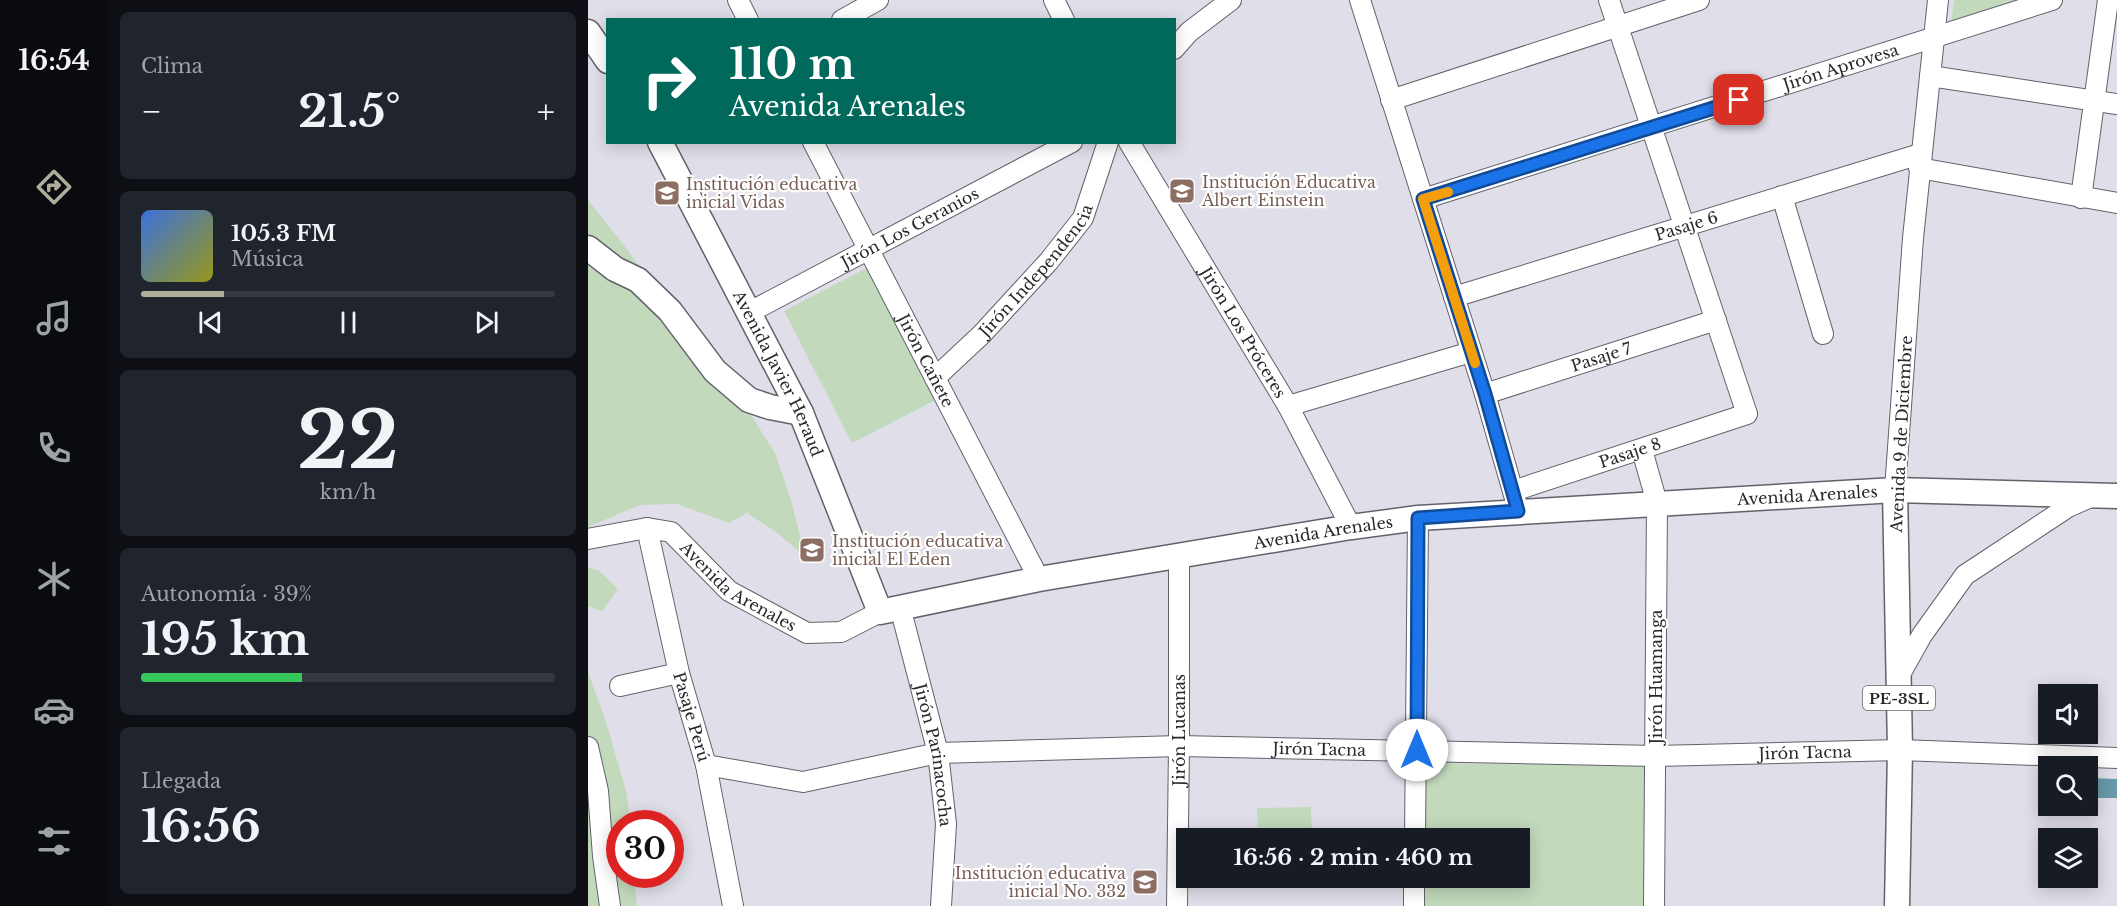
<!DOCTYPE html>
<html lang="es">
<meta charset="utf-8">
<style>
:root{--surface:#171b24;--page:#20242c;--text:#f1f3f6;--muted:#9ea1a6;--line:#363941;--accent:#b0ad98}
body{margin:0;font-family:"Libre Baskerville",serif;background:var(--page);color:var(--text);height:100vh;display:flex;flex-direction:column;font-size:22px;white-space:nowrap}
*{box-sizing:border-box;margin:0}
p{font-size:20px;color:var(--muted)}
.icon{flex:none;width:33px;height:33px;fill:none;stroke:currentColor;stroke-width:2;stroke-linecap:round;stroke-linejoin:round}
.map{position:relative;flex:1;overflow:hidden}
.sheet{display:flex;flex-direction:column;gap:12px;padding:12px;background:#0d0f14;width:480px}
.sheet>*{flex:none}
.hud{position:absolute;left:18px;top:18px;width:570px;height:126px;border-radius:0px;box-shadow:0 3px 15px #0003;background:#00695c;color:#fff;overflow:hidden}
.controls{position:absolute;left:1450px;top:684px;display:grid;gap:12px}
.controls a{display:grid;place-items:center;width:60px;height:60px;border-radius:0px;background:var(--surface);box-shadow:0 3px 15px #0003;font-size:30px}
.speed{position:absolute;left:18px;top:810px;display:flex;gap:12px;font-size:30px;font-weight:700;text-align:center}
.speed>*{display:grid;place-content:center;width:78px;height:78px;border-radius:50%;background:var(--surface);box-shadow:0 3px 15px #0003;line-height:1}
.speed .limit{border:9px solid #d22;background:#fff;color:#111}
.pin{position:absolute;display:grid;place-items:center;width:51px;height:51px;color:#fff;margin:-26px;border-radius:12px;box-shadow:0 3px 9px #0006}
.me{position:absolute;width:66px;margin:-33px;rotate:0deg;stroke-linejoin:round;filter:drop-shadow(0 0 4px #0008)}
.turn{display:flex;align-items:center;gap:21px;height:126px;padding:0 24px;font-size:27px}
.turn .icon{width:78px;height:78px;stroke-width:2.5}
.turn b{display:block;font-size:42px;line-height:51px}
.big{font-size:45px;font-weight:700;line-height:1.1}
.sheet .widget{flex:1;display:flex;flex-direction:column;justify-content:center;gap:9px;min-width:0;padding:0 21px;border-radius:9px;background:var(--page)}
.sheet .dial{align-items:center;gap:0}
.dial b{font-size:78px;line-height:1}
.song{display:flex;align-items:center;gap:18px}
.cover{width:72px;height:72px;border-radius:9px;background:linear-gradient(135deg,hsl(220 70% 55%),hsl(60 70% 35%))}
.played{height:6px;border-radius:3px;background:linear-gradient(90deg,var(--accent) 20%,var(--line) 20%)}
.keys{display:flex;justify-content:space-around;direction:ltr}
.heat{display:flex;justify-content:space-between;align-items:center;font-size:33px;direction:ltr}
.charge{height:9px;border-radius:4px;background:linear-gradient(90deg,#34c759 39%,var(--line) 0)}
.trip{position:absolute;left:588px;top:828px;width:354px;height:60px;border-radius:0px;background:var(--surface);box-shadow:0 3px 15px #0003;font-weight:700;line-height:60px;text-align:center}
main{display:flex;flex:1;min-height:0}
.tabs{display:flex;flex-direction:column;width:108px;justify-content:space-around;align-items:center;background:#090b0e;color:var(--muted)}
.tabs .icon{width:42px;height:42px}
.tabs .current{color:var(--accent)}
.tabs b{font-size:27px;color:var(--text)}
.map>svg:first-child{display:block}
.green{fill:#c2d9bc}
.water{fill:#6899a9}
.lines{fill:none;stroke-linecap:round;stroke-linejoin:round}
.minor-casing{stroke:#62626b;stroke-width:22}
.major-casing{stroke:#62626b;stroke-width:27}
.minor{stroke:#fff;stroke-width:20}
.major{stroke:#fff;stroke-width:24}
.route-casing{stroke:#114b97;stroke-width:15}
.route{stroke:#1a73e8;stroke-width:10}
.slow{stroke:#f59e0b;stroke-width:10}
.labels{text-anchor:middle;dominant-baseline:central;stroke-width:4.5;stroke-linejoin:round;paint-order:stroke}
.shield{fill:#fff;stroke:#68686b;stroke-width:1.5}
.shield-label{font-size:15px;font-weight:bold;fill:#28282c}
.street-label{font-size:16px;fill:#28282c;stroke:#fff}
.education-label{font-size:16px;fill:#785e54;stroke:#fff;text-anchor:start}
</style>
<main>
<nav class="tabs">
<b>16:54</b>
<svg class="icon current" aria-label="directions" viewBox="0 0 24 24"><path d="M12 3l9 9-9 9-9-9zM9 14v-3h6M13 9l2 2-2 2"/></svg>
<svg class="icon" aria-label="music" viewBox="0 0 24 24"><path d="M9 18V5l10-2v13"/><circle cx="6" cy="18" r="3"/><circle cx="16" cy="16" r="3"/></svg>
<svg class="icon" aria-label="phone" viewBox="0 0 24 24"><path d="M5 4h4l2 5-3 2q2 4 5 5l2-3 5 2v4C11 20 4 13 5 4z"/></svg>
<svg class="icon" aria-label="climate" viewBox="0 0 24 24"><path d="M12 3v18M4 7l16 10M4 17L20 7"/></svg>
<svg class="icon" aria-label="car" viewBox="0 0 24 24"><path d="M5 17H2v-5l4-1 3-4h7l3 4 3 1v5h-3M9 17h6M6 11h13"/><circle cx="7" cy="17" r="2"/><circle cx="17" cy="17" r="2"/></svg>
<svg class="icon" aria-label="filters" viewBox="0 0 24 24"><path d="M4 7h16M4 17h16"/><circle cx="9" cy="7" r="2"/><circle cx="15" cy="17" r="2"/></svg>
</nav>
<section class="sheet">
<div class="widget"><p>Clima</p>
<div class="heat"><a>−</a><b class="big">21.5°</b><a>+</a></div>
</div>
<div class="widget">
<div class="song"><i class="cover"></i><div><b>105.3 FM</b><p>Música</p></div></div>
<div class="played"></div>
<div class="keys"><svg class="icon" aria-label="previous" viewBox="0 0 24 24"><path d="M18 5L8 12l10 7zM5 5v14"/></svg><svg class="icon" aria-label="pause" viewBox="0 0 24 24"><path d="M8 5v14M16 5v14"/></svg><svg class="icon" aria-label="next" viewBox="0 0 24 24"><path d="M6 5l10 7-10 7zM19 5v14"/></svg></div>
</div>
<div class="widget dial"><b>22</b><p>km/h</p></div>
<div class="widget"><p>Autonomía · 39%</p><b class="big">195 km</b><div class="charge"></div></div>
<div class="widget"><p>Llegada</p><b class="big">16:56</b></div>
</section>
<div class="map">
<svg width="1529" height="906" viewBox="0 0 1529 906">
<rect width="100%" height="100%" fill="#e0dfe9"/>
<g class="green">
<polygon points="1366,0 1444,0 1363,23"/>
<polygon points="0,200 35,244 87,316 149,393 187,453 203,500 217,556 188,532 159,513 141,523 89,504 52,505 0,527"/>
<polygon points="296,259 365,391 264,443 196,311"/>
<polygon points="0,568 10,570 30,589 14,611 0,606"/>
<polygon points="0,672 19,725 39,795 42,823 32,824 32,874 46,875 49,906 0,906"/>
<polygon points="834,763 1062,766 1059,906 831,906 832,878 932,878 932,838 832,838"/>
<polygon points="723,807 724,835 670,837 669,808"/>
</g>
<polygon class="water" points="1500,778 1529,779 1529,798 1500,798"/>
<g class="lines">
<defs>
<g id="minor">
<polyline points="150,0 160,20"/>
<polyline points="466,0 476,20"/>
<polyline points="772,0 897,394 928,502"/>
<polyline points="254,20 290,0"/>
<polyline points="586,49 601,32 643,0"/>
<polyline points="1342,76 1529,104"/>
<polyline points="803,100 1111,0"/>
<path id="s1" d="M225,142l226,437"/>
<path id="s2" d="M541,142l159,264 63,121"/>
<polyline points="1331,168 1529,203"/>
<polyline points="1194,196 1235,334"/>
<polyline points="1493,198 1520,0"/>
<path id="s3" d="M835,199l629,-199"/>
<path id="s4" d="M866,297l466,-143"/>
<path id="s5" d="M160,313l324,-171"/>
<path id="s6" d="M347,378l47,-44 67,-73 34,-43 25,-76"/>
<path id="s7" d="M897,394l231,-74"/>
<polyline points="700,406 883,352"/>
<polyline points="1054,450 1069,503 1066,906"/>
<polyline points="1307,490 1325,238 1350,0"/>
<path id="s8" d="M925,491l234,-77 -138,-414"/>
<path id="s9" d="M59,528l32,145 27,92 27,141"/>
<path id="s10" d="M0,539l59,-11 24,4 58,59 78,42 34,-1 39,-20"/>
<path id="s11" d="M312,607l38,146 8,71 -5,82"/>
<polyline points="1310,678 1334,635 1377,575 1480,507 1505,496"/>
<polyline points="32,686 91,673"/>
<polyline points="0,747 10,791 15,856 22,906"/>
<path id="s12" d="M118,765l97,17 135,-29 241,-7 477,10 244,-6 217,8"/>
<polyline points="827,838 830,518"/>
<path id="s13" d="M589,906l2,-160v-190"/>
<polyline points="826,906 826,878"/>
</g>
<g id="major">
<polyline points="0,32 20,61"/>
<path id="s14" d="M72,142l141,271 79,199 159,-33 312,-52 67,-9 477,-28 222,6"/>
<polyline points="0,248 27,269 50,280 82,311 127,371 161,400 182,407 213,413"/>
<polyline points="1307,490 1312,750 1309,906"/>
</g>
</defs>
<use href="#minor" class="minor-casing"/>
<use href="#major" class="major-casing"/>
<use href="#minor" class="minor"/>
<use href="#major" class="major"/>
</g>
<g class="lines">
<defs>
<polyline id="route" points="829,750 830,518 930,511 897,394 835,199 1151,100"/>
</defs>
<use href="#route" class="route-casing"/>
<use href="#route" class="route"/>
<polyline class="slow" points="860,192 835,199 887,363"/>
</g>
<defs>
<symbol id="school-square" viewBox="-11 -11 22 22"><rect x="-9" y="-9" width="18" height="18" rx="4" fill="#8d6e63" stroke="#fff"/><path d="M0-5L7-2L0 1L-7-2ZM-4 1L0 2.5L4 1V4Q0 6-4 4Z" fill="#fff"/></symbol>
</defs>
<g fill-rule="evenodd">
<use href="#school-square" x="579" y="176" width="30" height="30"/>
<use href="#school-square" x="64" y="178" width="30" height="30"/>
<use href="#school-square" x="209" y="535" width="30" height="30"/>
<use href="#school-square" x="542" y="867" width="30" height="30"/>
</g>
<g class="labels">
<rect class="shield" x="1275" y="686" width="72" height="24" rx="4.5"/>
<g class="shield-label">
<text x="1311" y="698">PE-3SL</text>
</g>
<g class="street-label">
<text stroke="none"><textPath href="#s3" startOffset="438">Jirón Aprovesa</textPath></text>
<text stroke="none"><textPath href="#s4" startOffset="243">Pasaje 6</textPath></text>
<text stroke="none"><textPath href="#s5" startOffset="183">Jirón Los Geranios</textPath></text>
<text stroke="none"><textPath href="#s6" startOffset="148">Jirón Independencia</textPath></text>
<text stroke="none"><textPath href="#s2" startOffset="222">Jirón Los Próceres</textPath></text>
<text stroke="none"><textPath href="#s7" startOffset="122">Pasaje 7</textPath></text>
<text stroke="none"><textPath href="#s1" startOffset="246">Jirón Cañete</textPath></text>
<text stroke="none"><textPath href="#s14" startOffset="260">Avenida Javier Heraud</textPath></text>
<text transform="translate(1313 434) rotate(-87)">Avenida 9 de Diciembre</text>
<text stroke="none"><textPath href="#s8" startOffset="123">Pasaje 8</textPath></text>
<text stroke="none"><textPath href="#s14" startOffset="1456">Avenida Arenales</textPath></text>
<text stroke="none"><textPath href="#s14" startOffset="970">Avenida Arenales</textPath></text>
<text stroke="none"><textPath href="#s10" startOffset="172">Avenida Arenales</textPath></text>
<text transform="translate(1068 677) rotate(-90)">Jirón Huamanga</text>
<text stroke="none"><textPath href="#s9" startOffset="194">Pasaje Perú</textPath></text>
<text stroke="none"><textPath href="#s13" startOffset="176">Jirón Lucanas</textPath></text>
<text stroke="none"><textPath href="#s12" startOffset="618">Jirón Tacna</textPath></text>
<text stroke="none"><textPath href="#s12" startOffset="1104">Jirón Tacna</textPath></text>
<text stroke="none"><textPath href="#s11" startOffset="152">Jirón Parinacocha</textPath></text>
</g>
<g class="education-label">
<text x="614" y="182">Institución Educativa<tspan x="614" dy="18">Albert Einstein</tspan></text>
<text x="98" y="184">Institución educativa<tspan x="98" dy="18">inicial Vidas</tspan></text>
<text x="244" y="541">Institución educativa<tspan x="244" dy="18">inicial El Eden</tspan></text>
<text x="538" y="873" text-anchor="end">Institución educativa<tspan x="538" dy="18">inicial No. 332</tspan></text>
</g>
</g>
</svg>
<div class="controls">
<a><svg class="icon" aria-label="sound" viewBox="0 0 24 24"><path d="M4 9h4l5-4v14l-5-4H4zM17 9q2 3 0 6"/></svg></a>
<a><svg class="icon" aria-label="search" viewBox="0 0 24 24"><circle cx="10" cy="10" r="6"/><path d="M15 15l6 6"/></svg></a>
<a><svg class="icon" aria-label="layers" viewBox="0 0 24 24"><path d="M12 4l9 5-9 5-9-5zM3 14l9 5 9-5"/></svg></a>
</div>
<div class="speed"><div class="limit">30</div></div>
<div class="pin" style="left:1151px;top:100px;background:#d93025"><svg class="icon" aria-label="arrive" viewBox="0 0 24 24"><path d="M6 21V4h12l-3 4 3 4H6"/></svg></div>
<svg class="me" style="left:829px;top:750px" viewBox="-20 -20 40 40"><circle r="19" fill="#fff"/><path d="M0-13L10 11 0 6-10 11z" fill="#1a73e8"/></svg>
<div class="trip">16:56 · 2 min · 460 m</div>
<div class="hud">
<div class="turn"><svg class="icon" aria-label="right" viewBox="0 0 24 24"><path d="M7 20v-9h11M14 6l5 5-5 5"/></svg><div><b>110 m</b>Avenida Arenales</div></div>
</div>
</div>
</main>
